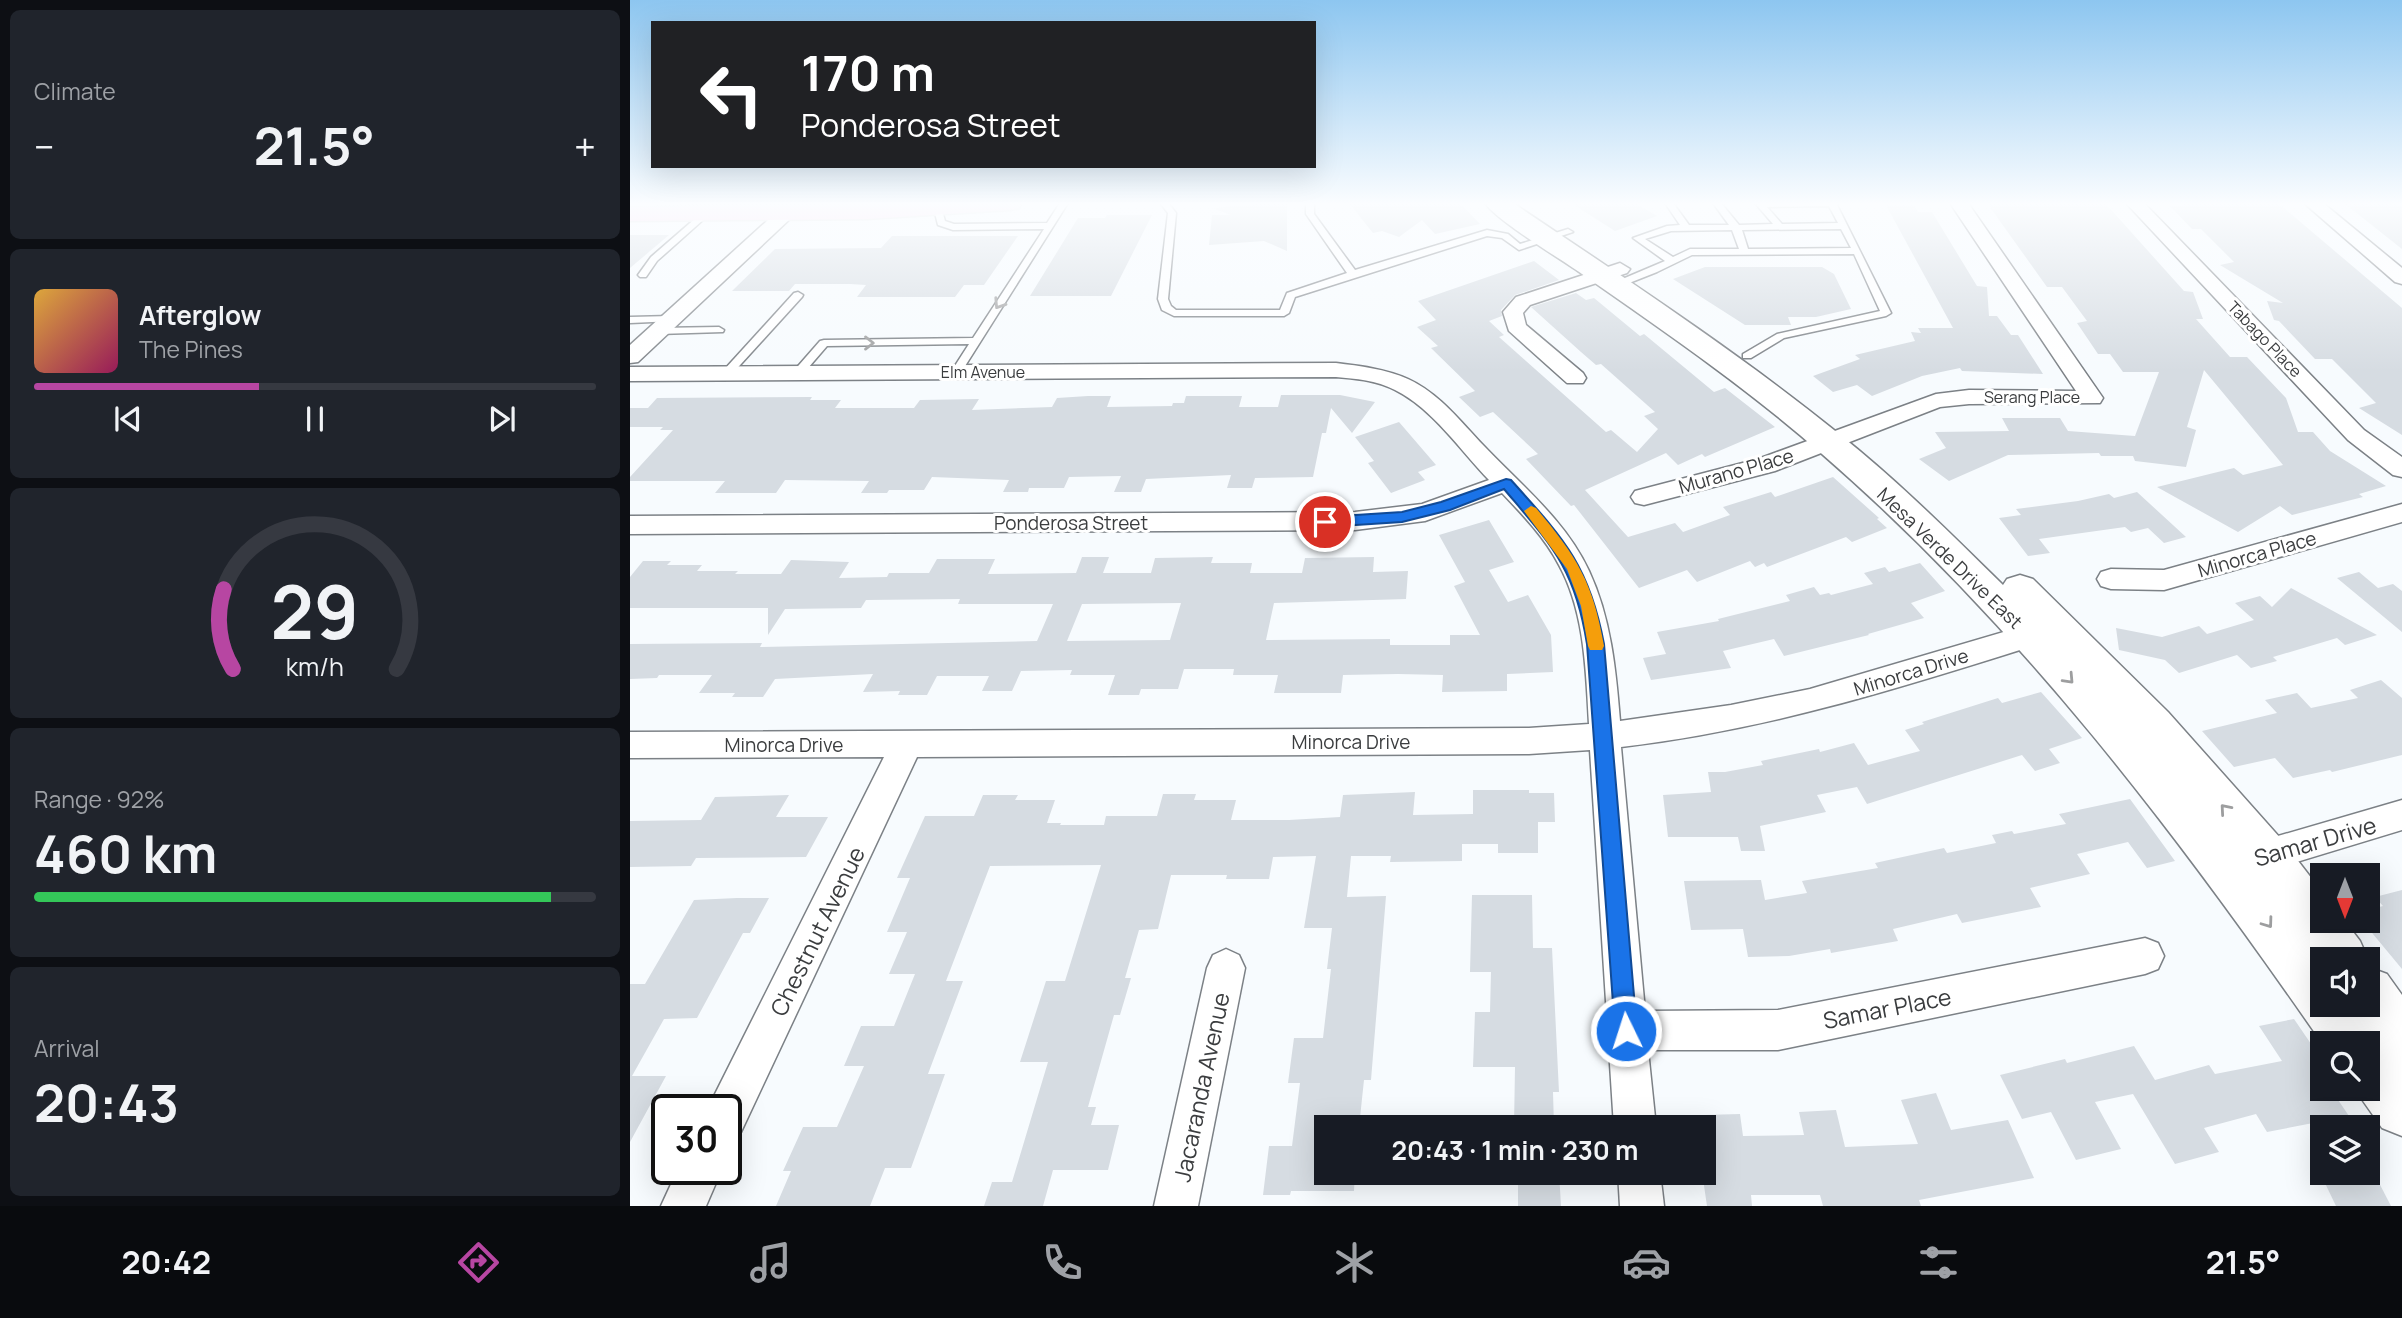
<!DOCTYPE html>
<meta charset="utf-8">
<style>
:root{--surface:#171b24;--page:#20242c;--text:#f1f3f6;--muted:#9ea1a6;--line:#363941;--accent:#b746a2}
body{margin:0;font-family:Manrope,sans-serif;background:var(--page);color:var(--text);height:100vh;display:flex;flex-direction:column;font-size:26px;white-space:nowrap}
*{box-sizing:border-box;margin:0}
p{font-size:23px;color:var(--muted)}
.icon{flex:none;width:38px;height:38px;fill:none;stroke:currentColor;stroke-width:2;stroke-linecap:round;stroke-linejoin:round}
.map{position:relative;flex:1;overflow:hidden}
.drawer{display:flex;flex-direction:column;gap:10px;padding:10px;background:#0d0f14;width:630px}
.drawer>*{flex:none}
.top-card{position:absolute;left:21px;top:21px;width:665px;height:147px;border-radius:0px;box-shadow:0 7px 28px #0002;background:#202124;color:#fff;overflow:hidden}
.needle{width:46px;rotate:180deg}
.tools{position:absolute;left:1680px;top:863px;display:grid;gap:14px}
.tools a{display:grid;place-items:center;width:70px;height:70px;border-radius:0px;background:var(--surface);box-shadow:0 7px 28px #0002;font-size:35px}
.speed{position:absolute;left:21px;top:1094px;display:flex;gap:14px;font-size:35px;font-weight:700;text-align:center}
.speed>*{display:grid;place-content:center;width:91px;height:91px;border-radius:50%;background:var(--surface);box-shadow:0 7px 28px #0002;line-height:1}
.speed .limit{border:4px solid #111;border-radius:10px;background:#fff;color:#111}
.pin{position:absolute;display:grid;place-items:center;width:60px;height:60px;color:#fff;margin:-30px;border:4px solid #fff;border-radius:50%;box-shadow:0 2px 7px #0007}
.me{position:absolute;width:77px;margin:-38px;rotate:356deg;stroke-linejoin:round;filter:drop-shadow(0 0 5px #0008)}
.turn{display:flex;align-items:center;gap:24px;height:147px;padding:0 35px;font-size:32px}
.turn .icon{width:91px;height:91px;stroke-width:2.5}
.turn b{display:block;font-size:49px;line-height:60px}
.big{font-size:52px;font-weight:700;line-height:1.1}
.drawer .widget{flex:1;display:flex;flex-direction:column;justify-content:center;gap:10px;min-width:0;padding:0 24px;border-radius:10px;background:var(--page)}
.drawer .dial{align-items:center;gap:0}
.dial svg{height:182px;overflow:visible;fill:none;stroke:var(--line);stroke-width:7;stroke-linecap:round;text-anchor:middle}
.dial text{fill:var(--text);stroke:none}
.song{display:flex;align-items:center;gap:21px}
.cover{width:84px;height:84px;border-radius:10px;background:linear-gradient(135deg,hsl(40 70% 55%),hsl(330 70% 35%))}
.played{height:7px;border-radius:4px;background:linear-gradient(90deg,var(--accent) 40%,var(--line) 40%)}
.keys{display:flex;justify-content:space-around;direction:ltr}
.heat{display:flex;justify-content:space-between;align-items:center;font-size:38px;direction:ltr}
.charge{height:10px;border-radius:5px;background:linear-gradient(90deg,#34c759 92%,var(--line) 0)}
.trip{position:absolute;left:684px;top:1115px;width:402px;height:70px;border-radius:0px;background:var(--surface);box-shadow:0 7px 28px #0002;font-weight:700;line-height:70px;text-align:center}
.tab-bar{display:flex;height:112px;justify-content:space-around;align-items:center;background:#090b0e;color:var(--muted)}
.tab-bar .icon{width:49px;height:49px}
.tab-bar .current{color:var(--accent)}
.tab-bar b{font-size:32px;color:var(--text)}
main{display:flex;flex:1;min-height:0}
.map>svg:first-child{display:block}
.building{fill:#d6dce2;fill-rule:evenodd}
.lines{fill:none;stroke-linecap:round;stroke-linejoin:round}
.lane-casing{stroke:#7c8186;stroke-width:3}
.street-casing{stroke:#7c8186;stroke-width:3}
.secondary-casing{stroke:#7c8186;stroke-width:3}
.primary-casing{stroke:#d8d8d9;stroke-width:3}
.lane{fill:#fff;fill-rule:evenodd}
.street{fill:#fff;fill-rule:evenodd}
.secondary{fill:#fff;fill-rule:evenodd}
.primary{fill:#fed4ed;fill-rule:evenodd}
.oneway{stroke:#9d9e9f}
.route{fill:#1a73e8;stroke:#114b97;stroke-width:2}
.slow{fill:#f59e0b}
.labels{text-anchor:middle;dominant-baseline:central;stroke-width:6;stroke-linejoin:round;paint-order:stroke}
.far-street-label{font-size:16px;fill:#3b3d3f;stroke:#fff}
.street-label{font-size:19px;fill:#3b3d3f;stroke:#fff}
.near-street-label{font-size:23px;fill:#3b3d3f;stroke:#fff}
</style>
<main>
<section class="drawer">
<div class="widget"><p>Climate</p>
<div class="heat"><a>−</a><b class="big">21.5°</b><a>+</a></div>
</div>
<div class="widget">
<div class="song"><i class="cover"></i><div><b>Afterglow</b><p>The Pines</p></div></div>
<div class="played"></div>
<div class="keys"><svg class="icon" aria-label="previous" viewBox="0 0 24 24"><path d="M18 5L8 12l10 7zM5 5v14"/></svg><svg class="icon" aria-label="pause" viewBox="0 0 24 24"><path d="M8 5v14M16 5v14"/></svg><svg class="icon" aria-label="next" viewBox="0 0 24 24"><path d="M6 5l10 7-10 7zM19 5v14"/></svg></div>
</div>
<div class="widget dial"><svg viewBox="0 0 100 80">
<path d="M14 69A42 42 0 1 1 86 69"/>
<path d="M14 69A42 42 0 0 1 10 34" stroke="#b746a2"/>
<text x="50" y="56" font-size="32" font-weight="700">29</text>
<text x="50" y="72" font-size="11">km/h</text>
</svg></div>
<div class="widget"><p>Range · 92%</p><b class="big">460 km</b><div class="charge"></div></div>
<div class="widget"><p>Arrival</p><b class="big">20:43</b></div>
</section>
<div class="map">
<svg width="1772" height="1206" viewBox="0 0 1772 1206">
<rect width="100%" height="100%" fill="#f7fbfe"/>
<g class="building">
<polygon points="646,203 657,203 657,251 634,241 579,245 582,215 601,215 582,208"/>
<polygon points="719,203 830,203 850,224 805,234 792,220 769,237 752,231 743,233"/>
<polygon points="941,203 1005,203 1027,216 985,231"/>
<polygon points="1357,203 1475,203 1554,291 1563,292 1573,319 1566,319 1600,357 1617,357 1656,398 1668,432 1683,432 1700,451 1756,486 1729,494 1733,497 1662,515 1650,506 1608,532 1527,487 1604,468 1613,475 1653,465 1574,370 1557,427 1566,430 1556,467 1505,461 1503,456 1471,456 1469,453 1378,455 1319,481 1289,459 1316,448 1305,432 1379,431 1372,418 1430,418 1438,431 1505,436 1529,372 1493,372 1480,354 1468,354 1447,323 1457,321 1432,287 1417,287"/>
<polygon points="1550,203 1648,203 1772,308 1772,435 1729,408 1746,403 1702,359 1685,359 1649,321 1644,320 1637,301 1653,303 1590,265 1604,262 1571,229 1562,229 1540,206 1553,206"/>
<polygon points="1714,203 1766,203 1772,207 1772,249"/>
<polygon points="1256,205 1284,205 1288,212 1302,212 1347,286 1357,287 1359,316 1367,316 1381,335 1388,335 1413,374 1332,371 1330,368 1292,376 1242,396 1227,385 1203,392 1183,376 1230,359 1225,355 1285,341 1281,332 1291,333 1288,328 1323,328"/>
<polygon points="477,215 522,215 481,296 400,296 448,218 475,218"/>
<polygon points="0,235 39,235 0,268"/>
<polygon points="262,236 388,236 354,285 334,285 325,297 227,297 236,285 220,284 165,284 159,291 102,291 145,249 251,248"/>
<polygon points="904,261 929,280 885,295 871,310 872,316 859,321 874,335 869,337 976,432 981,430 1007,452 1028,429 1014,416 1025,412 971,364 966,365 951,352 901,307 946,293 956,300 964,298 1010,336 1014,334 1084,392 1095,388 1145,427 1075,457 1072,454 1048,465 1036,453 955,490 998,537 1045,523 1053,532 1100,515 1093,507 1141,492 1145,497 1203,477 1249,518 1247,519 1257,528 1222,542 1216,537 1137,567 1134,563 1125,567 1120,561 1067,582 1057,570 1009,588 944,505 941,506 896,459 908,454 863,412 850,417 829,397 845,391 801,348 808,346 787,327 806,320 788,301"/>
<polygon points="1075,267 1192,267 1204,274 1221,309 1186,317 1158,317 1161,325 1115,325 1043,279"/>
<polygon points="651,395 710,395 745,402 722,433 701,408 696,433 692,433 683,477 625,478 622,488 597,488 601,475 516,479 511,492 484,492 491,476 439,477 434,488 399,488 398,492 373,492 379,480 302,477 294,490 259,490 257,493 231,493 239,481 155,480 146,493 85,493 95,481 0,481 0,477 43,430 30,430 33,427 0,427 0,408 18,408 27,398 182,397 180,400 211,400 205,408 284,408 290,400 349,399 342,410 422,407 427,398 458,396 481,396 477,407 542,406 543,403 554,403 556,396 612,396 609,407 648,407"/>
<polygon points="769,422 806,465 788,472 795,480 761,493 738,463 744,461 725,437"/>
<polygon points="1507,492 1556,537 1534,543 1518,528 1501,532 1495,527 1409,539 1420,553 1398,556 1369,518 1391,515 1386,509 1448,501 1479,494 1484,498"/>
<path d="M859,520l25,42 -25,8 19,32 20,-7 23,40 2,37 -46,2v17l-65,1 1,-17 -45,-1 -55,1 -2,18h-67l4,-18h-45l1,-6h-50l-6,20h-37l-2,6h-31l7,-20h-45l2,-5 -51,1 -9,20h-30l7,-15h-52l-10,19h-29l2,-4 -37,1 10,-18 -98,5 -12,18h-31l3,-4h-36l13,-18h-53l-2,3 -27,1v-35l132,-1 -2,4 277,-6 16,-37h-95l2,-5 -94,1 -5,8 -76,1 -17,26v-27h-138v-31l13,-16h28l-4,4h35l-5,6h41l-3,3h46l10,-14 58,2 -10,16 48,-1 2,-4h40l8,-14h58l-7,15 88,-1 6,-16h27l-6,16h48l4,-15 58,-1 -2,6h41l-2,10h52l3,-15 69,-1 -1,15 35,-1 -2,28 -132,4 -8,37 124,-1v6h60v-10h30l-26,-49 11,-4 -26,-47zM551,603l-11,37 -103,1 15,-37z"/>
<polygon points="1290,563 1315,591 1281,603 1294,618 1238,634 1239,635 1154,656 1144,639 1093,651 1101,668 1021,680 1013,658 1036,654 1027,632 1089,621 1088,619 1160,601 1156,595 1184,587 1190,595 1199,593 1201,595 1243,584 1234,573 1255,567 1259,572"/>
<polygon points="1729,572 1748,588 1763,584 1772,591 1772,632 1707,578"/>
<polygon points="1661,588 1747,635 1715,645 1707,638 1643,657 1647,661 1621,668 1607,655 1549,673 1535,660 1489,650 1486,628 1532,637 1569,626 1577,634 1624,620 1605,603 1630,596 1642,607"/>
<polygon points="1751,680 1772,698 1772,755 1702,772 1700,770 1663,778 1645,758 1604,767 1572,731 1647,713 1635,700 1667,693 1681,708 1728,698 1720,690"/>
<polygon points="1411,692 1452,738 1419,749 1430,763 1405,771 1392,755 1237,804 1227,787 1187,795 1196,812 1130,826 1135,851 1111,851 1108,837 1038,837 1033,795 1081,792 1078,772 1095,772 1133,765 1131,761 1189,749 1190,752 1224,743 1238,765 1290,751 1275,730 1294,724 1292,722 1368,698 1372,703"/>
<polygon points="843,790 899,790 899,793 924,793 925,822 908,822 908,853 868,853 868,844 832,844 832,861 760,862 761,856 721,856 717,897 756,896 741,1080 734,1080 729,1127 696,1127 696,1172 725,1172 724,1191 661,1191 660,1195 633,1195 639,1146 662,1146 670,1083 658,1083 664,1038 693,1038 701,969 697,969 702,928 674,928 686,856 643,857 639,879 596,879 597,875 541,875 528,929 509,930 495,978 501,978 490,1015 484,1015 458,1107 466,1107 461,1125 489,1125 478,1170 423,1170 413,1206 354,1206 362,1182 382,1182 418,1062 390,1062 416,981 435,981 471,865 360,866 316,981 333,981 298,1074 315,1074 281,1168 255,1168 240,1206 146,1206 161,1171 153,1171 173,1127 207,1127 234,1066 214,1066 231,1026 264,1026 285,974 259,974 277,932 257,932 280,878 267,878 295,816 344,816 353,795 388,795 385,800 425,800 417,823 431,823 430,825 474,825 476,816 527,816 533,794 566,794 564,800 606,800 601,820 659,820 710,817 713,795 785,792 783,815 843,814"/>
<polygon points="159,795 146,817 198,817 176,857 66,858 61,866 0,867 0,821 71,820 85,797"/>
<polygon points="1500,799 1545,861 1517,868 1498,842 1447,854 1460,874 1400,888 1411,907 1332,923 1327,914 1263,929 1268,941 1201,953 1200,949 1159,956 1118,957 1113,929 1061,930 1054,881 1131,880 1135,900 1177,893 1172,881 1248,868 1245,863 1314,848 1317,853 1366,843 1362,835 1382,831 1384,834 1436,824 1429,814"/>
<polygon points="1772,890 1772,969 1738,928 1738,910 1753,906 1745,897"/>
<polygon points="842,895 902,895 903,948 922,948 929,1092 923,1092 924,1127 884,1127 885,1067 843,1067 845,1012 860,1012 861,972 840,972"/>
<polygon points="107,898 139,898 120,933 113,933 67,1018 34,1019 2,1076 36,1076 0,1142 0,984 15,984 64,900"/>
<polygon points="1664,1019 1692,1060 1692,1088 1700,1088 1719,1116 1637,1132 1626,1114 1574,1128 1589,1152 1545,1164 1503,1094 1465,1102 1491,1149 1446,1160 1421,1112 1392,1119 1370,1075 1435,1059 1437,1063 1504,1046 1525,1080 1579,1065 1585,1074 1652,1061 1629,1026"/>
<polygon points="1306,1093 1321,1130 1378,1120 1404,1178 1289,1200 1291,1206 1193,1206 1190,1195 1121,1195 1122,1206 1077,1206 1072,1172 1074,1115 1110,1114 1113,1136 1174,1135 1169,1112 1206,1110 1215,1147 1288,1144 1271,1100"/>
<polygon points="888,1172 929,1172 931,1206 888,1206"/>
<polygon points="1693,1179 1747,1179 1761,1206 1706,1206"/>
</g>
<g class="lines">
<defs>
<g id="lane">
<polygon points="430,203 438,203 330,374 326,375 321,372 339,344 197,346 172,375 164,375 162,373 190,341 194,340 343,338 414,229 323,230 308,225 304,209 311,207 315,221 324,224 417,223"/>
<polygon points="530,203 538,203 546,213 538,299 541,306 546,310 650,310 657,293 717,273 676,214 676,203 684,203 684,214 725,270 857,230 878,234 890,244 938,229 943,232 889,250 872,238 857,236 665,297 659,313 654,316 544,316 532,310 528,299 538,213"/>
<path d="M1035,203h8l16,22h40l-16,-22h8l18,22 34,-1 -18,-21h81l55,110 -5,3 -102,22 -33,20h-8v-4l34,-20 103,-23 -26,-57 -162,1 -35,17 -38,15h-6v-4l52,-22 -32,-23 34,-12 13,-1zM1199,206l9,17 -56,1 -15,-17zM1211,229l10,19 -103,1 -6,-19zM1102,230l7,19h-49l-17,8 -28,-18 26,-8z"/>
<polygon points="75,210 82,212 27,261 16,277 10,277 8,275 21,257"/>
<polygon points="168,292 173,295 172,297 101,375 93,375 93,371 164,293"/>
<polygon points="41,316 46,319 45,321 0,323 0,317"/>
<polygon points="89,327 94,330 93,332 28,334 23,331 28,328"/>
</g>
<g id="street">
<polygon points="1320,203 1338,203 1473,398 1470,403 1339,404 1310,407 1145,471 1014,505 1005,503 1001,497 1005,491 1128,459 1306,394 1339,390 1446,391"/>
<polygon points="1496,203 1514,203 1734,430 1772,457 1772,477 1763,475 1718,440"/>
<polygon points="1674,203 1693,203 1772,268 1772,284 1765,282"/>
<polygon points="155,209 161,210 164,214 161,218 8,362 0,363 0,345 149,210"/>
<polygon points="990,263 1000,269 997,273 900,305 893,313 896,325 953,373 956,378 953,383 937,383 879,331 873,312 886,297"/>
<path d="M706,363c24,3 50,6 72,16 31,14 53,43 76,67 37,39 82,75 105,125 22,47 27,100 31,150l111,-16 79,-16 238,-70 10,3 4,8 -4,8c-146,46 -283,91 -437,109l24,264 133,-1 367,-72 13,5 6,13 -6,13 -13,5 -367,76h-130l8,77h-42l-24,-377 -61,4 -612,3 -176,375 -15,6v-28h-18l3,-8 173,-345 -254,1v-26l899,-4 60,-4c-3,-52 -4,-112 -30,-159 -14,-27 -36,-50 -57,-72l-77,28 -70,9 -725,4v-18l725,-4 67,-8 67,-24c-29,-30 -56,-71 -94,-90 -19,-10 -39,-11 -59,-13l-706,4v-14z"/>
<polygon points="1772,504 1772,522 1534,590 1481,589 1471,586 1467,579 1471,572 1481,569 1534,570"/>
<polygon points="1772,800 1772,830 1624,875 1612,870 1607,859 1612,848 1624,843"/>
<polygon points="596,949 609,955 615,968 568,1206 524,1206 577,968 583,955"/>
<polygon points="48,1169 92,1169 76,1206 31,1206"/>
<polygon points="988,1172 1030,1172 1034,1206 990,1206"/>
</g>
<path id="secondary" d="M855,203h28c110,74 222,147 326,231 58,46 111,99 164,151l4,-6 13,-4 13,4 135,133 114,128 40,52v28h22l16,21 8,18h-46v45h46v-37l19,7 15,21v141l-20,-8 -28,-40h14v-45h-46c-146,-211 -304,-419 -500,-589 -75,-66 -158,-123 -240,-180 -21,-15 -85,-53 -97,-71z"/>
<polygon id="primary" points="285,203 392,203 389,208 380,210 237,219 0,221 0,207"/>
</defs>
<use href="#lane" class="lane-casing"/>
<use href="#street" class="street-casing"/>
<use href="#secondary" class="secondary-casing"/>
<use href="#primary" class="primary-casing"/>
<use href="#lane" class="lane"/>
<use href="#street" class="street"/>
<use href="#secondary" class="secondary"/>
<use href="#primary" class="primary"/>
</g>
<defs><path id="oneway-chevron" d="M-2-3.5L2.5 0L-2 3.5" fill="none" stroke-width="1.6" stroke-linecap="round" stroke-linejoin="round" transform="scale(1.75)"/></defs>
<g class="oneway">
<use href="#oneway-chevron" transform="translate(369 304) rotate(123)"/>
<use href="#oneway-chevron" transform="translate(239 343)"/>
<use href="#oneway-chevron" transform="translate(1439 679) rotate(47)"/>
<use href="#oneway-chevron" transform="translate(1595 809) rotate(-131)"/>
<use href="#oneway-chevron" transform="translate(1638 923) rotate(54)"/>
</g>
<linearGradient id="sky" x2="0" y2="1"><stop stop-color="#8dc6f0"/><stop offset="0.55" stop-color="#fbfdff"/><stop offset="1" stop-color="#fbfdff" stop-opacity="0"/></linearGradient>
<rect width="1772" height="371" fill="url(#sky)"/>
<path class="route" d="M876,479l5,1c52,58 78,84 93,164l33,387 -3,8 -8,3 -8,-3 -3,-8 -28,-387c-12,-76 -35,-98 -83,-155l-54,21 -48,12 -77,5 -7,-5 7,-5 77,-5 39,-10z"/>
<path class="slow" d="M901,506l5,2c41,49 57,74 68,138l-2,4h-12l-2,-4 -7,-40 -14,-37 -43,-58z"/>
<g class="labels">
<g class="far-street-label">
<text transform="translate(1635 339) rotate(46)">Tabago Place</text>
<text x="353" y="372">Elm Avenue</text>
<text x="1402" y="397">Serang Place</text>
</g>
<g class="street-label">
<text transform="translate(1106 471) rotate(-16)">Murano Place</text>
<text x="441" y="523">Ponderosa Street</text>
<text transform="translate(1627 554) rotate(-16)">Minorca Place</text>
<text transform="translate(1320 558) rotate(44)">Mesa Verde Drive East</text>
<text transform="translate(1281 672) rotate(-17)">Minorca Drive</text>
<text x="721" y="742">Minorca Drive</text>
<text x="154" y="745">Minorca Drive</text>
</g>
<g class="near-street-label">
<text transform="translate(1685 841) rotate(-16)">Samar Drive</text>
<text transform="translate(187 931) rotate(-64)">Chestnut Avenue</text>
<text transform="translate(1257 1008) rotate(-11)">Samar Place</text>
<text transform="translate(571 1087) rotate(-78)">Jacaranda Avenue</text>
</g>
</g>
</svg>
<div class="tools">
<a><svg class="needle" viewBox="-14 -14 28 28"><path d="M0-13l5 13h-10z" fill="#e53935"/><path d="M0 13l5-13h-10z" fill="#9ea1a6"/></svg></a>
<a><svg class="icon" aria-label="sound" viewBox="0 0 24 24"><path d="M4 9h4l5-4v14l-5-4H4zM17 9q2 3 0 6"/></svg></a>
<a><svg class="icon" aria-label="search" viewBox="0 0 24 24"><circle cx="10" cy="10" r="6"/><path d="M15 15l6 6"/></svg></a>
<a><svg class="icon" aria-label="layers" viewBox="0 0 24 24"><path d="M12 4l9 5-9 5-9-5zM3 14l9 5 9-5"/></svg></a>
</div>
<div class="speed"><div class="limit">30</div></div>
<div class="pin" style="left:695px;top:522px;background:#d93025"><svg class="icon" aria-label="arrive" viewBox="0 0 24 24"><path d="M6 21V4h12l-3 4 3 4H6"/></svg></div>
<svg class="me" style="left:996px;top:1031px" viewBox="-20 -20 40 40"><circle r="17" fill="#1a73e8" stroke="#fff" stroke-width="3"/><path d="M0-11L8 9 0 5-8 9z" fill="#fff"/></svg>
<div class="trip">20:43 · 1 min · 230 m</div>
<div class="top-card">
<div class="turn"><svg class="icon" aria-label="left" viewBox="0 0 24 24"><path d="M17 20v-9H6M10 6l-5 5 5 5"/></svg><div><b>170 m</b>Ponderosa Street</div></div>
</div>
</div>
</main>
<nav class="tab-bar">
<b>20:42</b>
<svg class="icon current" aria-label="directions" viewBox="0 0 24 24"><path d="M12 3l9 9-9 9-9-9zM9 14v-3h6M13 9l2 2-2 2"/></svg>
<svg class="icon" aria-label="music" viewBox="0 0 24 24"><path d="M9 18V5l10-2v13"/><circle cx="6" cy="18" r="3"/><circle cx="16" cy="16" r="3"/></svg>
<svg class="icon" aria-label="phone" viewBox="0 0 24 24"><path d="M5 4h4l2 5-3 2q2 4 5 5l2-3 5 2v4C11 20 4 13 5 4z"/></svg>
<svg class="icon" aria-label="climate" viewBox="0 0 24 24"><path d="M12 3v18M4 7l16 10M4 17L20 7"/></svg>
<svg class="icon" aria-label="car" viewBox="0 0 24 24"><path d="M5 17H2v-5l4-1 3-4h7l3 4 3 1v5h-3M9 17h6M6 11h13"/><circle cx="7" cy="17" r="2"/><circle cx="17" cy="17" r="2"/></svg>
<svg class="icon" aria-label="filters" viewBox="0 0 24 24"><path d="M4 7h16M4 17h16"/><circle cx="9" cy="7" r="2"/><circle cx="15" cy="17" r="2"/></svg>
<b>21.5°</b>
</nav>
